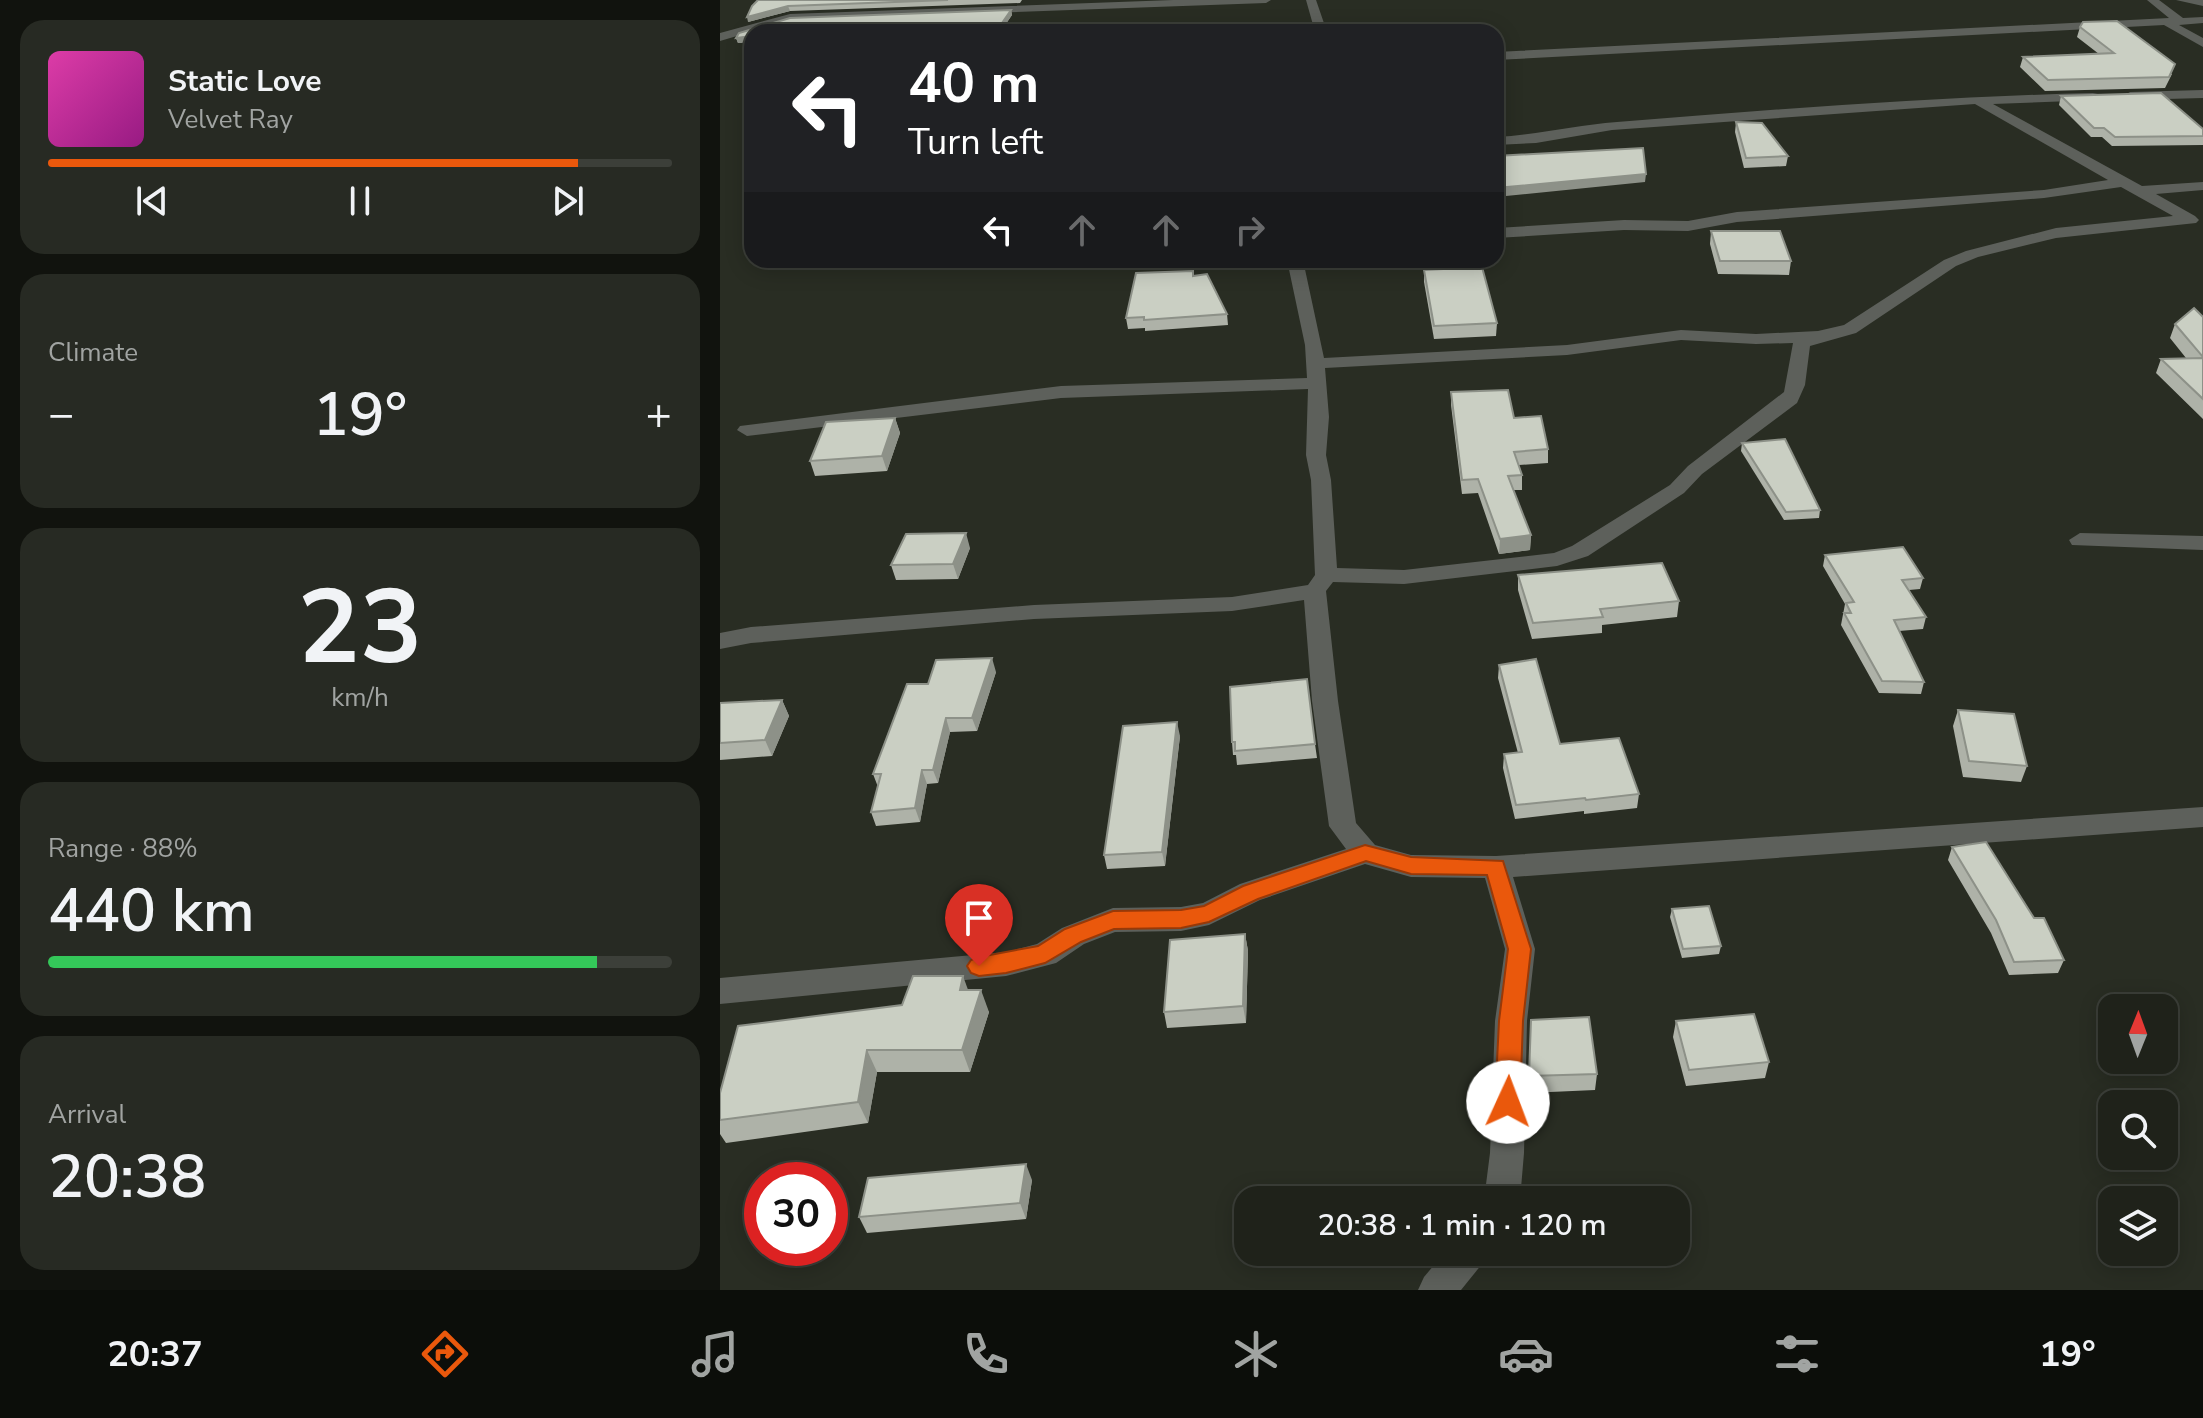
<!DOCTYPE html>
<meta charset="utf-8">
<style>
:root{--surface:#1f221a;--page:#272a23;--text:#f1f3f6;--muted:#a1a4a2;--line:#3c3f39;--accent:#ea580c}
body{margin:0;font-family:"Nunito Sans",sans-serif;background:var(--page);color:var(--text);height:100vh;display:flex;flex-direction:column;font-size:30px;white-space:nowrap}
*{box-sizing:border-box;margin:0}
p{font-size:26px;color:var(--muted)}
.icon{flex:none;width:44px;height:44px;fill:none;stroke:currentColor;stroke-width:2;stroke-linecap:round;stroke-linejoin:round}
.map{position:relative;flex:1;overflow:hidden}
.side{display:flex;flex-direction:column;gap:20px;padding:20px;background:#11130e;width:720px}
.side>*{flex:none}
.hud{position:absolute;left:24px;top:24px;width:760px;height:244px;border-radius:24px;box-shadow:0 4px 20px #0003,0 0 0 2px var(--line);background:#202124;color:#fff;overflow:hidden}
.needle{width:52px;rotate:1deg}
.controls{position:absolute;left:1378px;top:994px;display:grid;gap:16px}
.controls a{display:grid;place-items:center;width:80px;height:80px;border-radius:16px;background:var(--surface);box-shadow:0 4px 20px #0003,0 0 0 2px var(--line);font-size:40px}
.speed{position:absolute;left:24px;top:1162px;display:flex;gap:16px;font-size:40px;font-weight:700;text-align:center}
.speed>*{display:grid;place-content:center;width:104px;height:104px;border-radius:50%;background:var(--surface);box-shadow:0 4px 20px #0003,0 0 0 2px var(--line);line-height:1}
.speed .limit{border:12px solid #d22;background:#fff;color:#111}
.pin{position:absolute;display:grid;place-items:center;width:68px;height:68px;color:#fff;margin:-82px -34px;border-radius:50% 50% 50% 0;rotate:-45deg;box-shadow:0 0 8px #0007}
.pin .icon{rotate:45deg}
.me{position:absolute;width:88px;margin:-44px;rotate:2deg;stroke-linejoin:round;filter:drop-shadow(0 0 6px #0008)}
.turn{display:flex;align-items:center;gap:28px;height:168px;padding:0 32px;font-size:36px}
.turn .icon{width:104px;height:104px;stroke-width:2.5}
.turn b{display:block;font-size:56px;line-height:68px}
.lanes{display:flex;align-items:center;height:76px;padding:0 32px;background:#0003;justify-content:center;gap:40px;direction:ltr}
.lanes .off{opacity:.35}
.big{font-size:60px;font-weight:600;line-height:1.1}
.side .tile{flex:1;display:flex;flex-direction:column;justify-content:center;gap:12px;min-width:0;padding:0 28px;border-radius:24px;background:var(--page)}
.side .dial{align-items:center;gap:0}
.dial b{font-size:104px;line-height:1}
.song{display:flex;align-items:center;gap:24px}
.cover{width:96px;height:96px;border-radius:12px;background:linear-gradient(135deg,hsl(320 70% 55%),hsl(310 70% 35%))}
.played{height:8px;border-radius:4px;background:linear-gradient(90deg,var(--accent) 85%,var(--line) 85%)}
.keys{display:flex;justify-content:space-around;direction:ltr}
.heat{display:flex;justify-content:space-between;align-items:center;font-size:44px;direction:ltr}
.charge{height:12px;border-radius:6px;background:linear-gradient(90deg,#34c759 88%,var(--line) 0)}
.trip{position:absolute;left:514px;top:1186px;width:456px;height:80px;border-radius:24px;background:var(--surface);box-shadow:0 4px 20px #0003,0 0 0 2px var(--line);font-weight:600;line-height:80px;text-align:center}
.dock{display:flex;height:128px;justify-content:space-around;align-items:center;background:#0c0e0a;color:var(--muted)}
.dock .icon{width:56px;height:56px}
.dock .current{color:var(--accent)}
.dock b{font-size:36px;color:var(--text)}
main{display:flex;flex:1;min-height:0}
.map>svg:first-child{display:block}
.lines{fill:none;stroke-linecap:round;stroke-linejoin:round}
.minor{fill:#5d605b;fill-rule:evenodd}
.wall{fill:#aeb2a8}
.shaded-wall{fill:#8d9188}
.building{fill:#cacfc3;stroke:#8d9188;stroke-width:2}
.route{fill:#ea580c;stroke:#983908;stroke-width:2}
</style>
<main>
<section class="side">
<div class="tile">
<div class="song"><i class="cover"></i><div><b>Static Love</b><p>Velvet Ray</p></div></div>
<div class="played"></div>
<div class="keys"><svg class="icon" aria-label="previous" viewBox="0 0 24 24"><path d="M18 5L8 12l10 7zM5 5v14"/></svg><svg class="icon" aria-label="pause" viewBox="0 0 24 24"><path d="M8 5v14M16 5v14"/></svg><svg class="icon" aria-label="next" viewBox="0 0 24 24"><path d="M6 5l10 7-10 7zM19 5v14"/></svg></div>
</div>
<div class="tile"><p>Climate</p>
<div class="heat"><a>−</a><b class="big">19°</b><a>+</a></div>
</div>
<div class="tile dial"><b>23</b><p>km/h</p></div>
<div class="tile"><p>Range · 88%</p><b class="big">440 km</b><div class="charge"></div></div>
<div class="tile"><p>Arrival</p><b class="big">20:38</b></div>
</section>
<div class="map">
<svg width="1483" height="1290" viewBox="0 0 1483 1290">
<rect width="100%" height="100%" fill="#292d23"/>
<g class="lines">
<g class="minor">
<polygon points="453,0 551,0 546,3 71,20 0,41 0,33 70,14"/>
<polygon points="586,0 596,0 607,32 595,32"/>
<polygon points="1427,0 1439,0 1463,18 1483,17 1483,23 1459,25 1483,38 1483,47 1444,25 776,60 776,52 1449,18"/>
<polygon points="1456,0 1483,0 1483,6"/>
<polygon points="1483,90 1483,98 1410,100 1404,96 1410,92"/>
<path d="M1373,93l5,1v6l-105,4 149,82 61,-4v8l-47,4 39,22 4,4 -3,3 -140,15 -78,19 -22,9 -100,67 -46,13 -5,39 -8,18 -95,71 -18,19 -96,63 -31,10 -153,18 -71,-2 -7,9 12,110 18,122 19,22 36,10 85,1 707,-49v20l-690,50 22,72 -8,72 -3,132 -4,47h-36l6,-47 5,-132 10,-72 -20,-71 -74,-1 -46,-13 -105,36 -51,25 -28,6 -66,1 -31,12 -28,19 -50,13 -286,28v-26l286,-26 31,-8 25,-16 51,-20 68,-1 22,-4 37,-19 106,-35 -17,-23 -17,-125 -8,-101 -72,11 -198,8 -283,24 -31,6v-16l31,-6 283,-22 198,-8 76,-12 7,-10 -4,-95 -5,-25 2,-66 -247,9 -314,38 -10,-6 3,-4 321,-40 246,-8 -2,-33 -18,-85h16l21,98 243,-13 114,-15 75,4 62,-3 26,-6 100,-65 22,-9 90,-23 117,-12 -52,-29 -77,11 -307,24 -49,9 -64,-1 -128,8v-10l128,-8 64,1 49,-9 307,-22 64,-10 -133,-76 -363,26 -76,13 -40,2v-8c41,-2 80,-12 121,-15 159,-13 317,-25 476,-29zM961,340l75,4 37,-1 -9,49 -96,74 -18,19 -98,61 -18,7 -150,17 -67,-2 -6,-88 -5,-25 3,-38 -4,-49 242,-13z"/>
<polygon points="1360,533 1483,536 1483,550 1352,545 1349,540"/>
<polygon points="725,1252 767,1252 762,1264 741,1290 698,1290 704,1277"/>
</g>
</g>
<g class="wall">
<polygon points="38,0 302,0 300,3 70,11 28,22"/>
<polygon points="291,10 292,15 283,28 190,32 32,32 32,42 18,43 16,38 19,33 70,18"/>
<polygon points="1360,27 1452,74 1445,88 1325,91 1300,67 1303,57 1379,54 1357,37"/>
<polygon points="1341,96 1483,129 1483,145 1392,146 1382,137 1371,137 1339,105"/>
<polygon points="1016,122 1068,156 1066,166 1024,168 1015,132"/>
<polygon points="991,231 1071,261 1069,275 998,274 990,244"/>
<polygon points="704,270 777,323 776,336 714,339 704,282"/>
<polygon points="474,276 507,314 508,325 425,331 425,328 408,329 406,318"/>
<polygon points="1483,317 1483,419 1436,373 1441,359 1466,358 1450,338 1455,324"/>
<polygon points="731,392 794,418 828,449 828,463 799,465 802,475 802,490 793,490 811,535 810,550 779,554 758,493 742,494 731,405"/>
<polygon points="175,418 180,433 167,471 95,476 90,461"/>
<polygon points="1022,443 1100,510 1099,518 1064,520 1021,451"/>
<polygon points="250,548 238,579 176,580 171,565"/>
<polygon points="1105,555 1203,578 1200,589 1189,590 1206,617 1203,629 1179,631 1204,682 1201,694 1159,693 1121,625 1125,604 1103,566"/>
<polygon points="798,575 959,601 957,617 882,625 882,633 812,639 798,590"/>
<polygon points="779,665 840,744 919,794 917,808 864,814 864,811 795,819 783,768 784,754 798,753 778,678"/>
<polygon points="276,672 257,731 230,732 218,783 207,784 200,822 156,826 151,812 158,787 153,774 208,684"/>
<polygon points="62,700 69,716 52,756 0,760 0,703"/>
<polygon points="1238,710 1307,766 1301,782 1243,777 1233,726"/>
<polygon points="460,736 445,866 387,869 384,855"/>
<polygon points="512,742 595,744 597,758 517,765 516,755 513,755"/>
<polygon points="1232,847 1314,918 1344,960 1338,973 1289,975 1271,933 1228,860"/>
<polygon points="952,909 1001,946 999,954 962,958 950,917"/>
<polygon points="525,934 528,951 526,1023 447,1028 444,1012"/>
<polygon points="248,990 269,1012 250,1072 157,1072 148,1123 6,1143 0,1134 0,1093 182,1005"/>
<polygon points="811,1020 877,1074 875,1090 808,1093"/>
<polygon points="956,1021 1049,1062 1045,1078 966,1086 953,1037"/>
<polygon points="312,1180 306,1219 147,1233 139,1217"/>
</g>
<g class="shaded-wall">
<polygon points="68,6 70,11 28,22 27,17"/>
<polygon points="291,10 292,15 283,28 282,23"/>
<polygon points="32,36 32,42 18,43 16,38"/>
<polygon points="926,174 925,182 776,197 776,188"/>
<polygon points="175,418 180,433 167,471 162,456"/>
<polygon points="246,533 250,548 238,579 233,564"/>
<polygon points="811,535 810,550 779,554 780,539"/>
<polygon points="272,658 276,672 257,731 252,718"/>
<polygon points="62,700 69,716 52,756 45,740"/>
<polygon points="226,718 230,732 218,783 213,770"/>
<polygon points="457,722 460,736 445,866 442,852"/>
<polygon points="202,770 207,784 200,822 195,808"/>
<polygon points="525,934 528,951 526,1023 523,1006"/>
<polygon points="243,976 251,998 240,990"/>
<polygon points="261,990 269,1012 250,1072 242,1050"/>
<polygon points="147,1050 157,1072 148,1123 138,1102"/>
<polygon points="306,1164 312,1180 306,1219 300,1203"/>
</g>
<g class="building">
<polygon points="38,0 228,0 68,6 27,17 32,6"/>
<polygon points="291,10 282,23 162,28 159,32 32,32 32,36 16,38 19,33 70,18"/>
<polygon points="1397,21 1455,64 1449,77 1328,80 1303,57 1394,53 1360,27 1363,22"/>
<polygon points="1441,93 1483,129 1483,136 1395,137 1384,128 1374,128 1341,96"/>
<polygon points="1016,122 1042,123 1068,156 1026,158"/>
<polygon points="923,148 926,174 776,188 776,156"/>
<polygon points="991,231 1060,231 1071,261 1000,261"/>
<polygon points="762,267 777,323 714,326 704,270"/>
<polygon points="473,271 473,276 487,274 507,314 424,320 424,317 406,318 416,273"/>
<polygon points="1474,308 1483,317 1483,357 1455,324"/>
<polygon points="1483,358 1483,399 1441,359"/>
<polygon points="788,390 794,418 821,416 828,449 794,452 802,475 788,476 811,535 780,539 758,479 742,480 731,392"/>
<polygon points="175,418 162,456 90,461 106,422"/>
<polygon points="1065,439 1100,510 1066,512 1022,443"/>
<polygon points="246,533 233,564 171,565 186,534"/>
<polygon points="1183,547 1203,578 1182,580 1206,617 1174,620 1204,682 1162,681 1124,613 1131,613 1126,603 1134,602 1105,555"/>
<polygon points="942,563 959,601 880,609 883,617 813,623 798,575"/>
<polygon points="272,658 252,718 226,718 213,770 202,770 195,808 151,812 161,774 153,774 187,684 208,684 216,660"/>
<polygon points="816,659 840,744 899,738 919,794 866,800 865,798 796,805 784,754 802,752 779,665"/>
<polygon points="587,679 595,744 515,751 515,742 512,742 510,687"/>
<polygon points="62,700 45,740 0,743 0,703"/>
<polygon points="1238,710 1294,714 1307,766 1249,761"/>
<polygon points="457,722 442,852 384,855 403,726"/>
<polygon points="1266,842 1314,918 1324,918 1344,960 1294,962 1276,920 1232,847"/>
<polygon points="989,906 1001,946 963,949 952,909"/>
<polygon points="525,934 523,1006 444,1012 450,940"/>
<polygon points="193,976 243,976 240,990 261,990 242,1050 147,1050 138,1102 0,1120 0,1093 18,1026 182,1005"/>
<polygon points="1034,1014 1049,1062 969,1070 956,1021"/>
<polygon points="869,1017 877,1074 809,1076 811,1020"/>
<polygon points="306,1164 300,1203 139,1217 148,1178"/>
</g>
<polygon class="route" points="645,845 691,857 783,861 811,949 803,1021 800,1102 797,1110 788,1113 779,1110 775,1102 779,1021 788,949 767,875 691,874 646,861 538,899 489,922 461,928 394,929 361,942 325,963 286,973 259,976 251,973 247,966 251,960 259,957 318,946 345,929 393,911 461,910 484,906 523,886"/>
</svg>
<div class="controls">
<a><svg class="needle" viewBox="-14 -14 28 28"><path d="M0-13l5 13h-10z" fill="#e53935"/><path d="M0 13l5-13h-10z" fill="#a1a4a2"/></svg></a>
<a><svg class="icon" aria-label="search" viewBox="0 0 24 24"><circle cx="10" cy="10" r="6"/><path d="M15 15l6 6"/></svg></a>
<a><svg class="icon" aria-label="layers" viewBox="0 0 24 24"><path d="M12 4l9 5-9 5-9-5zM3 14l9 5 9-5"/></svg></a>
</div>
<div class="speed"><div class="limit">30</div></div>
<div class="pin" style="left:259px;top:966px;background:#d93025"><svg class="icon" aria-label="arrive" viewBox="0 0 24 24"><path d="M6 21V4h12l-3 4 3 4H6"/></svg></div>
<svg class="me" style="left:788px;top:1102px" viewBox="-20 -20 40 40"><circle r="19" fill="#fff"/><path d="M0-13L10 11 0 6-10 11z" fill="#ea580c"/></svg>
<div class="trip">20:38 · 1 min · 120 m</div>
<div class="hud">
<div class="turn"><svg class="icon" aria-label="left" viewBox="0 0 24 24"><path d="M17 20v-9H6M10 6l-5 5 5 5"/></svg><div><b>40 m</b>Turn left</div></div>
<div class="lanes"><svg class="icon" aria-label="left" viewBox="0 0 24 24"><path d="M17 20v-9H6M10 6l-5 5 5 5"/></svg><svg class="icon off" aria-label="ahead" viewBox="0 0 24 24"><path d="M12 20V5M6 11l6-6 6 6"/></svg><svg class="icon off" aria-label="ahead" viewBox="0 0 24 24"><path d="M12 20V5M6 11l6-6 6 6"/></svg><svg class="icon off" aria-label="right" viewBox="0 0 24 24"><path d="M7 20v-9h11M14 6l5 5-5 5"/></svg></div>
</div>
</div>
</main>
<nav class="dock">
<b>20:37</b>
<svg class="icon current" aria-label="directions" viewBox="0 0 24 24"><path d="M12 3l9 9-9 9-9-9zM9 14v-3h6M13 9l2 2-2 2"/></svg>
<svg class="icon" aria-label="music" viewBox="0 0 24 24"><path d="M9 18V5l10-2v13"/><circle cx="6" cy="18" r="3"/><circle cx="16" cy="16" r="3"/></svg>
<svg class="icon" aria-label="phone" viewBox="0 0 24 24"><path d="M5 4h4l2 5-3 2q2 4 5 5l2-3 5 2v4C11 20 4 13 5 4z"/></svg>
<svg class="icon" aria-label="climate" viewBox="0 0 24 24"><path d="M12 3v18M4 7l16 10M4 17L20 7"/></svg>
<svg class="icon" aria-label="car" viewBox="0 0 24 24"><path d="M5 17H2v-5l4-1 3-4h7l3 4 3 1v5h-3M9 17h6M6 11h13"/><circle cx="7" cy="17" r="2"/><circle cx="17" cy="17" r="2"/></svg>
<svg class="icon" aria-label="filters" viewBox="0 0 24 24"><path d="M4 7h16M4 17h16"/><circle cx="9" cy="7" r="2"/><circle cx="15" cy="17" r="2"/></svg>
<b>19°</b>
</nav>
